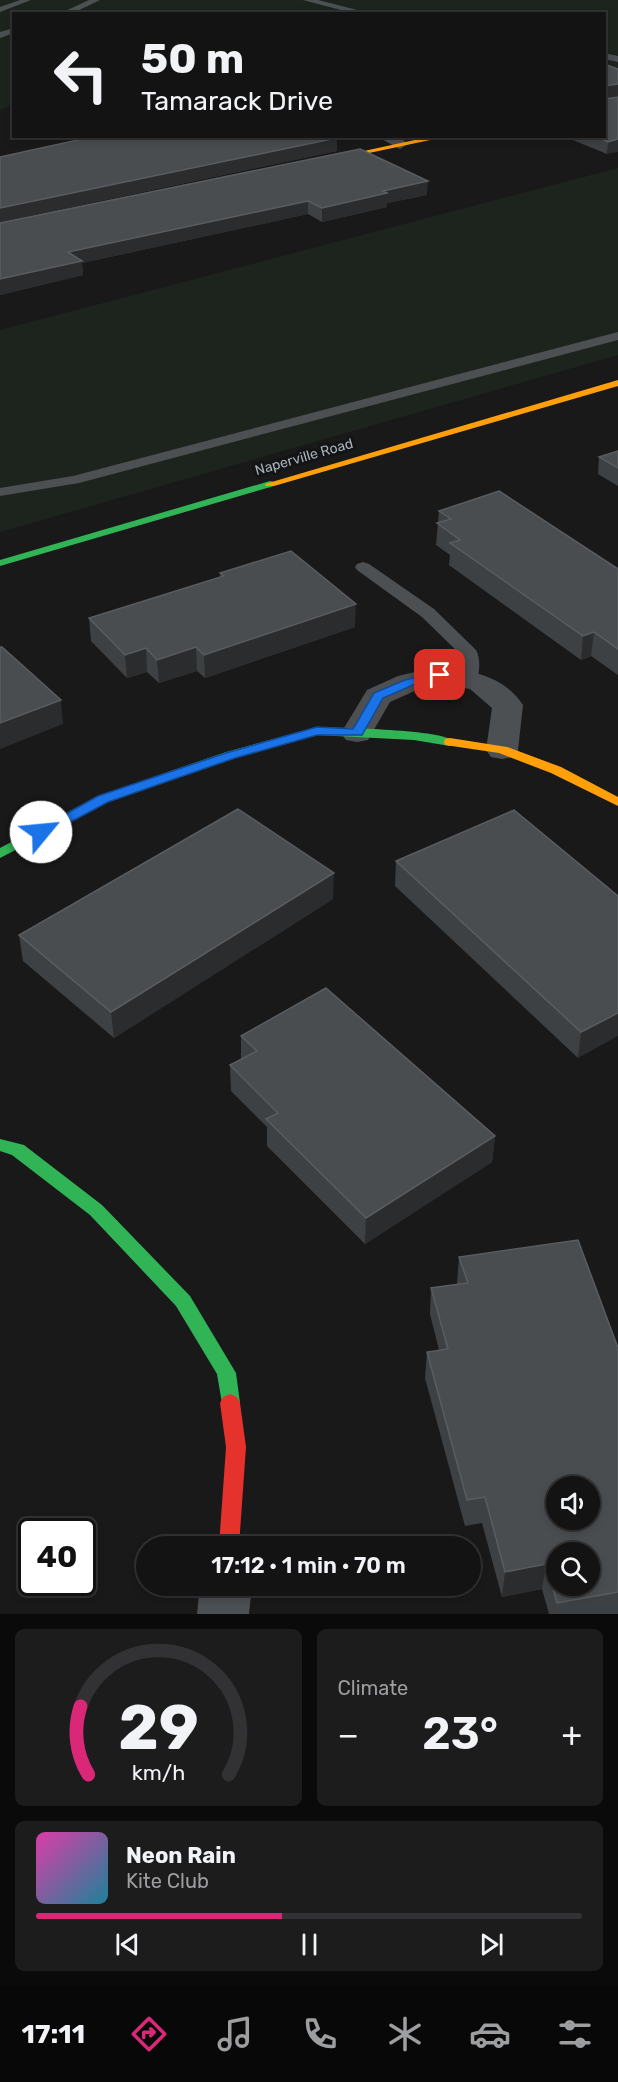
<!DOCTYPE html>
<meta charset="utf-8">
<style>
:root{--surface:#131314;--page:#1c1c1d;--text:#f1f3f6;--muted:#9d9ea0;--line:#323234;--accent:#db2777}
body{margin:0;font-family:Rubik,sans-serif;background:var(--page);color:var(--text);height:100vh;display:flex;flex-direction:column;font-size:22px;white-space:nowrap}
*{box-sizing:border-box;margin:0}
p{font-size:20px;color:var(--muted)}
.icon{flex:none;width:33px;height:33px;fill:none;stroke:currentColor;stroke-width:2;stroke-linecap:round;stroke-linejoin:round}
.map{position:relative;height:1614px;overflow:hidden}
.panel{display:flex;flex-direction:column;gap:15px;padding:15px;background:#0a0a0b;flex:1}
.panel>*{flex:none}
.guide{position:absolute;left:12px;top:12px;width:594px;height:126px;border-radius:0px;box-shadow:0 3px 9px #0003,0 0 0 2px var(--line);background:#131314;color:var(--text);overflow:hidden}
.tools{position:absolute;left:546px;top:1476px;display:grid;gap:12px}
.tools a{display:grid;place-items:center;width:54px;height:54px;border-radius:50%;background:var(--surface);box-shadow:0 3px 9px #0003,0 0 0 2px var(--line);font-size:30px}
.speed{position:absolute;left:18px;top:1518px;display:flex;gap:12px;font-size:30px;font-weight:700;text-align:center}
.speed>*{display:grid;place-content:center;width:78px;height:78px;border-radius:50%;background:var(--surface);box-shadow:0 3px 9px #0003,0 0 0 2px var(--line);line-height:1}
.speed .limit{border:3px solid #111;border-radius:9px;background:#fff;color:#111}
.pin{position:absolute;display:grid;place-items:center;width:51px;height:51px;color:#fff;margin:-26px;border-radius:12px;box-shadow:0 3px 9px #0006}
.me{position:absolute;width:66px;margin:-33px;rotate:62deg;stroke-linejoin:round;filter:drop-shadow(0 0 4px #0008)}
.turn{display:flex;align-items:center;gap:21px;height:126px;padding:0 30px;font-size:27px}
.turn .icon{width:78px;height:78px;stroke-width:2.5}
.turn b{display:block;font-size:42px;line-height:51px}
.big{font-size:45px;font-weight:600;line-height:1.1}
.panel .tile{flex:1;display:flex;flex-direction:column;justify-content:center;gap:9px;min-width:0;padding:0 21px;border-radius:9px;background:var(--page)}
.panel .dial{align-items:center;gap:0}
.dial svg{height:156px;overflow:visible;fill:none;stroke:var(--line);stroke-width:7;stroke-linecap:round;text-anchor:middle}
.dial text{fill:var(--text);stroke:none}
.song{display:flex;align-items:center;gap:18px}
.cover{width:72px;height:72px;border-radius:9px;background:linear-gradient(135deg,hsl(320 70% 55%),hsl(190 70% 35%))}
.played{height:6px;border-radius:3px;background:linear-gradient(90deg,var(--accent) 45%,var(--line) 45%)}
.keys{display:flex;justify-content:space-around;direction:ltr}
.heat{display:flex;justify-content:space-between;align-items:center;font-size:33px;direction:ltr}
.panel .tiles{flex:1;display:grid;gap:15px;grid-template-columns:1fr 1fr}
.tile:last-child{grid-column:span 2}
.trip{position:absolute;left:136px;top:1536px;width:345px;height:60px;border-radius:30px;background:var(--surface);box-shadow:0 3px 9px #0003,0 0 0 2px var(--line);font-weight:600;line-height:60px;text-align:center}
.tabs{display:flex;height:96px;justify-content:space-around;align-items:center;background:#080808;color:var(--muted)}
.tabs .icon{width:42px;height:42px}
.tabs .on{color:var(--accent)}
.tabs b{font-size:27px;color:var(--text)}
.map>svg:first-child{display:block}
.green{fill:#1d241d}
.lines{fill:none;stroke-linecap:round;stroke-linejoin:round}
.lane{fill:#4d5053;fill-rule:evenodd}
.street{fill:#4d5053;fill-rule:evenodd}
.fast{fill:#30b455;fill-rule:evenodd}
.slow{fill:#ff9f0a;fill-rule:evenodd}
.jam{fill:#e5322d;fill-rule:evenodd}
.wall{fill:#3e4143}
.shaded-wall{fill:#2a2c2d}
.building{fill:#4a4d50;stroke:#595d61;stroke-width:1.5;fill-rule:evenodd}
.route{fill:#1a73e8;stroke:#114b97;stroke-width:1.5}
.labels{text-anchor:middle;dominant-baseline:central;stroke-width:6;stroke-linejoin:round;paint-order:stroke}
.far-street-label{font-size:14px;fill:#aab2bb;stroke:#131416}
</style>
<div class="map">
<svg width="618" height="1614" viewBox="0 0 618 1614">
<rect width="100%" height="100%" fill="#19191a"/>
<g class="green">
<polygon points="0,0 618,0 618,70 605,67 604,14 14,14 13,105 0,110"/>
<polygon points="618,168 618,355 0,532 0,330"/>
</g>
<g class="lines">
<g class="lane">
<polygon points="20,0 31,0 0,12 0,7"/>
<polygon points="89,0 100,0 71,14 59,14"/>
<polygon points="303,0 318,0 373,14 356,14"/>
<polygon points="14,28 14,33 0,38 0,32"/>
<polygon points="604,53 618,56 618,62 604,59"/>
<polygon points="618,332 618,340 79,483 0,496 0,488 73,476"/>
<path d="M363,562l6,2 65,45 42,41c5,8 4,26 -1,34h-12l-3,-4 1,-25 -39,-38 -65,-47 -2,-3 2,-3z"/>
</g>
<g class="street">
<polygon points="376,136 398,136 408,144 400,149"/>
<path d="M440,666c33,6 63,9 83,39l-5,45 -5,7 -11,2 -11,-2 -5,-7 6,-42 -22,-19 -30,-5 -21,5 -29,13 -22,38 -11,2 -11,-2 -5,-7 26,-43 31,-14z"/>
<polygon points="200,1586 252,1586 249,1614 197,1614"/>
</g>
<g class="fast">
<polygon points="270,481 274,482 274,486 0,566 0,560"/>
<path d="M317,727c24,1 125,2 139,15l-6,4 -36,-6 -97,-5 -81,23 -128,44 -108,56v-10l98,-52 128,-44z"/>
<polygon points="0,1139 24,1145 102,1205 190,1296 236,1373 240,1403 237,1409 230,1412 223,1409 217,1374 176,1306 90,1215 12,1155 0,1151"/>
</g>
<g class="slow">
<polygon points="433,136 449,136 322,163 318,161"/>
<polygon points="618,380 618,386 274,486 266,486 265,484"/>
<polygon points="450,738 507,747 561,767 618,797 618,806 551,773 499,753 445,745 444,742 445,739"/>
</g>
<polygon class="jam" points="230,1394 237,1397 240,1403 246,1447 239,1546 219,1546 226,1447 220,1403 223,1397"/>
</g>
<g class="wall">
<polygon points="618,97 607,154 563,136 604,136"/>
<polygon points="77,136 334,136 337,138 337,151 0,222 0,157 77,140"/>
<polygon points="360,149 427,195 387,203 387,207 322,222 308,214 82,263 83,275 0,295"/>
<polygon points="618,451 618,486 598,474 599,457"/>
<polygon points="439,511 618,569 618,675 591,656 581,660 449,565 450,555 436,545"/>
<polygon points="220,573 355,627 205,678 197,671 159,683 147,672 127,678 91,641 89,618 220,577"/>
<polygon points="396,861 618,896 578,1058 395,886"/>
<polygon points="333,899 114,1038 23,961 19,935"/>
<polygon points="241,1036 495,1136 492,1162 365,1244 267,1146 267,1127 231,1091 230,1065 241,1059"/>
<polygon points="459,1257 618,1348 618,1614 549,1614 542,1589 502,1597 482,1523 465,1526 425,1378 427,1352 439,1350 430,1314 431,1288 457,1284"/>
</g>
<g class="shaded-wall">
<polygon points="618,84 618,96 604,98 604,86"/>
<polygon points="337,138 337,151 0,222 0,208"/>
<polygon points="618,139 618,152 607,154 608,142"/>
<polygon points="428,181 427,195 387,203 387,207 322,222 322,208 383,191"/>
<polygon points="308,201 308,214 82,263 83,275 0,295 0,279 68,252"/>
<polygon points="356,604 355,627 205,678 204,655"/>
<polygon points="594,632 591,656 581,660 583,636"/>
<polygon points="196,647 197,671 159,683 157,660"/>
<polygon points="146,648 147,672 127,678 125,655"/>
<polygon points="61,700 63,724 0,749 0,723"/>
<polygon points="334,873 333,899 114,1038 111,1012"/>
<polygon points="618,1013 618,1036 578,1058 581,1032"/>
<polygon points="495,1136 492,1162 365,1244 366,1218"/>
<polygon points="546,1564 542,1589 502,1597 505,1572"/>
</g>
<g class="building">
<polygon points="604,64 618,69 618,84 604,86"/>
<polygon points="618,97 618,139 608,142 596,136 604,136 604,99"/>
<polygon points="84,136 334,136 337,138 0,208 0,157 87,138"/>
<polygon points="360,149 428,181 383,191 387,193 322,208 308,201 68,252 82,261 0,279 0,223"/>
<polygon points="618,451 618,468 599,457"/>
<polygon points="499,491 618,569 618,649 594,632 583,636 450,543 460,540 437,523 451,519 439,511"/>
<polygon points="291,551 356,604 204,655 196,647 157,660 146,648 125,655 89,618 224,576 220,573"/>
<polygon points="0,647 2,647 61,700 0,723"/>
<polygon points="238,809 334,873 111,1012 19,935"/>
<polygon points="514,810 618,896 618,1013 581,1032 396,861"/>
<polygon points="326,988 495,1136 366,1218 266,1119 278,1113 230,1065 257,1051 241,1036"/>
<path d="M578,1240l40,108v244l-61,11 -11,-39 -41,8 -20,-75 -18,3 -40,-148 21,-3 -17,-61 37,-5 -9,-26zM556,1486h34v34h-34zM556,1552h34v34h-34z"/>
</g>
<polygon class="route" points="440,672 446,675 444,678 413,685 383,698 362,735 317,735 235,758 108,802 46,835 36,835 34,832 98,796 226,753 317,727 353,729 374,693 405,680"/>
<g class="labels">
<g class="far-street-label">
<text transform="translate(304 457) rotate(-16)">Naperville Road</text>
</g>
</g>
</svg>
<div class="tools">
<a><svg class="icon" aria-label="sound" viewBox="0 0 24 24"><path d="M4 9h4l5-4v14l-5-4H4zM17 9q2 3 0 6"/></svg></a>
<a><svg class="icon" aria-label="search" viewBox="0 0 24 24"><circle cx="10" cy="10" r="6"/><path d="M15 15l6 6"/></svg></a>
</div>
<div class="speed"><div class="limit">40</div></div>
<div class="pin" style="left:440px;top:675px;background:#d93025"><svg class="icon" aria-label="arrive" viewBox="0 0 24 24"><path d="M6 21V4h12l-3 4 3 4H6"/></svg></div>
<svg class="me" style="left:41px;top:832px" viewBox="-20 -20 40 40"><circle r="19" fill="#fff"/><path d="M0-13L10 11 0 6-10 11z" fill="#1a73e8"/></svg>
<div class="trip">17:12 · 1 min · 70 m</div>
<div class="guide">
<div class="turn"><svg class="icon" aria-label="left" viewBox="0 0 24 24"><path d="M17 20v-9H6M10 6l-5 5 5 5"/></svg><div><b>50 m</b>Tamarack Drive</div></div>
</div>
</div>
<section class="panel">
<div class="tiles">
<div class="tile dial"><svg viewBox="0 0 100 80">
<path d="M14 69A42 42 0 1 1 86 69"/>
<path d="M14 69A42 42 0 0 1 10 34" stroke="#db2777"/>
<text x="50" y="56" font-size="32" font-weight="700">29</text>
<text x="50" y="72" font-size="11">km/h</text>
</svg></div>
<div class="tile"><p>Climate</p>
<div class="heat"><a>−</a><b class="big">23°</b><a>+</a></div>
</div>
<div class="tile">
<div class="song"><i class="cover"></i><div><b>Neon Rain</b><p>Kite Club</p></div></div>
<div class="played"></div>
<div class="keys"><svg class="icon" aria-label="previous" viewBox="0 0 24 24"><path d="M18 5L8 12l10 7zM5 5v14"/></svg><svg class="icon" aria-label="pause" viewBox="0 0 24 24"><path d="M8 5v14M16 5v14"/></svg><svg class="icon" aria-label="next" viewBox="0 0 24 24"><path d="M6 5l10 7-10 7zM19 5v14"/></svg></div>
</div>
</div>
</section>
<nav class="tabs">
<b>17:11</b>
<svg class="icon on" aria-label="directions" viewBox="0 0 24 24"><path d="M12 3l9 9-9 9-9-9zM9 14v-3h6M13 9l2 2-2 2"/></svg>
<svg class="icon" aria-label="music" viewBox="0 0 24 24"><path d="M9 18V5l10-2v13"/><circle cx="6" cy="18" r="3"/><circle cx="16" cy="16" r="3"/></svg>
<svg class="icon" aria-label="phone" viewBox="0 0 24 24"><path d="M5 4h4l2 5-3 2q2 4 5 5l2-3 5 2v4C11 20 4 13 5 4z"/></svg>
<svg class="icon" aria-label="climate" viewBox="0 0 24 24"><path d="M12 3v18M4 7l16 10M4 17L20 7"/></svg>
<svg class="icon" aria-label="car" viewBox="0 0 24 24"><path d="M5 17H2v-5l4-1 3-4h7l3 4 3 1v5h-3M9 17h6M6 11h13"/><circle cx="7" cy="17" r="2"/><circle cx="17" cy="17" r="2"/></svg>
<svg class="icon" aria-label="filters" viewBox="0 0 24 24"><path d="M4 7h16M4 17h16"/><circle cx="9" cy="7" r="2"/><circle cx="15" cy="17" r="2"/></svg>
</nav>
